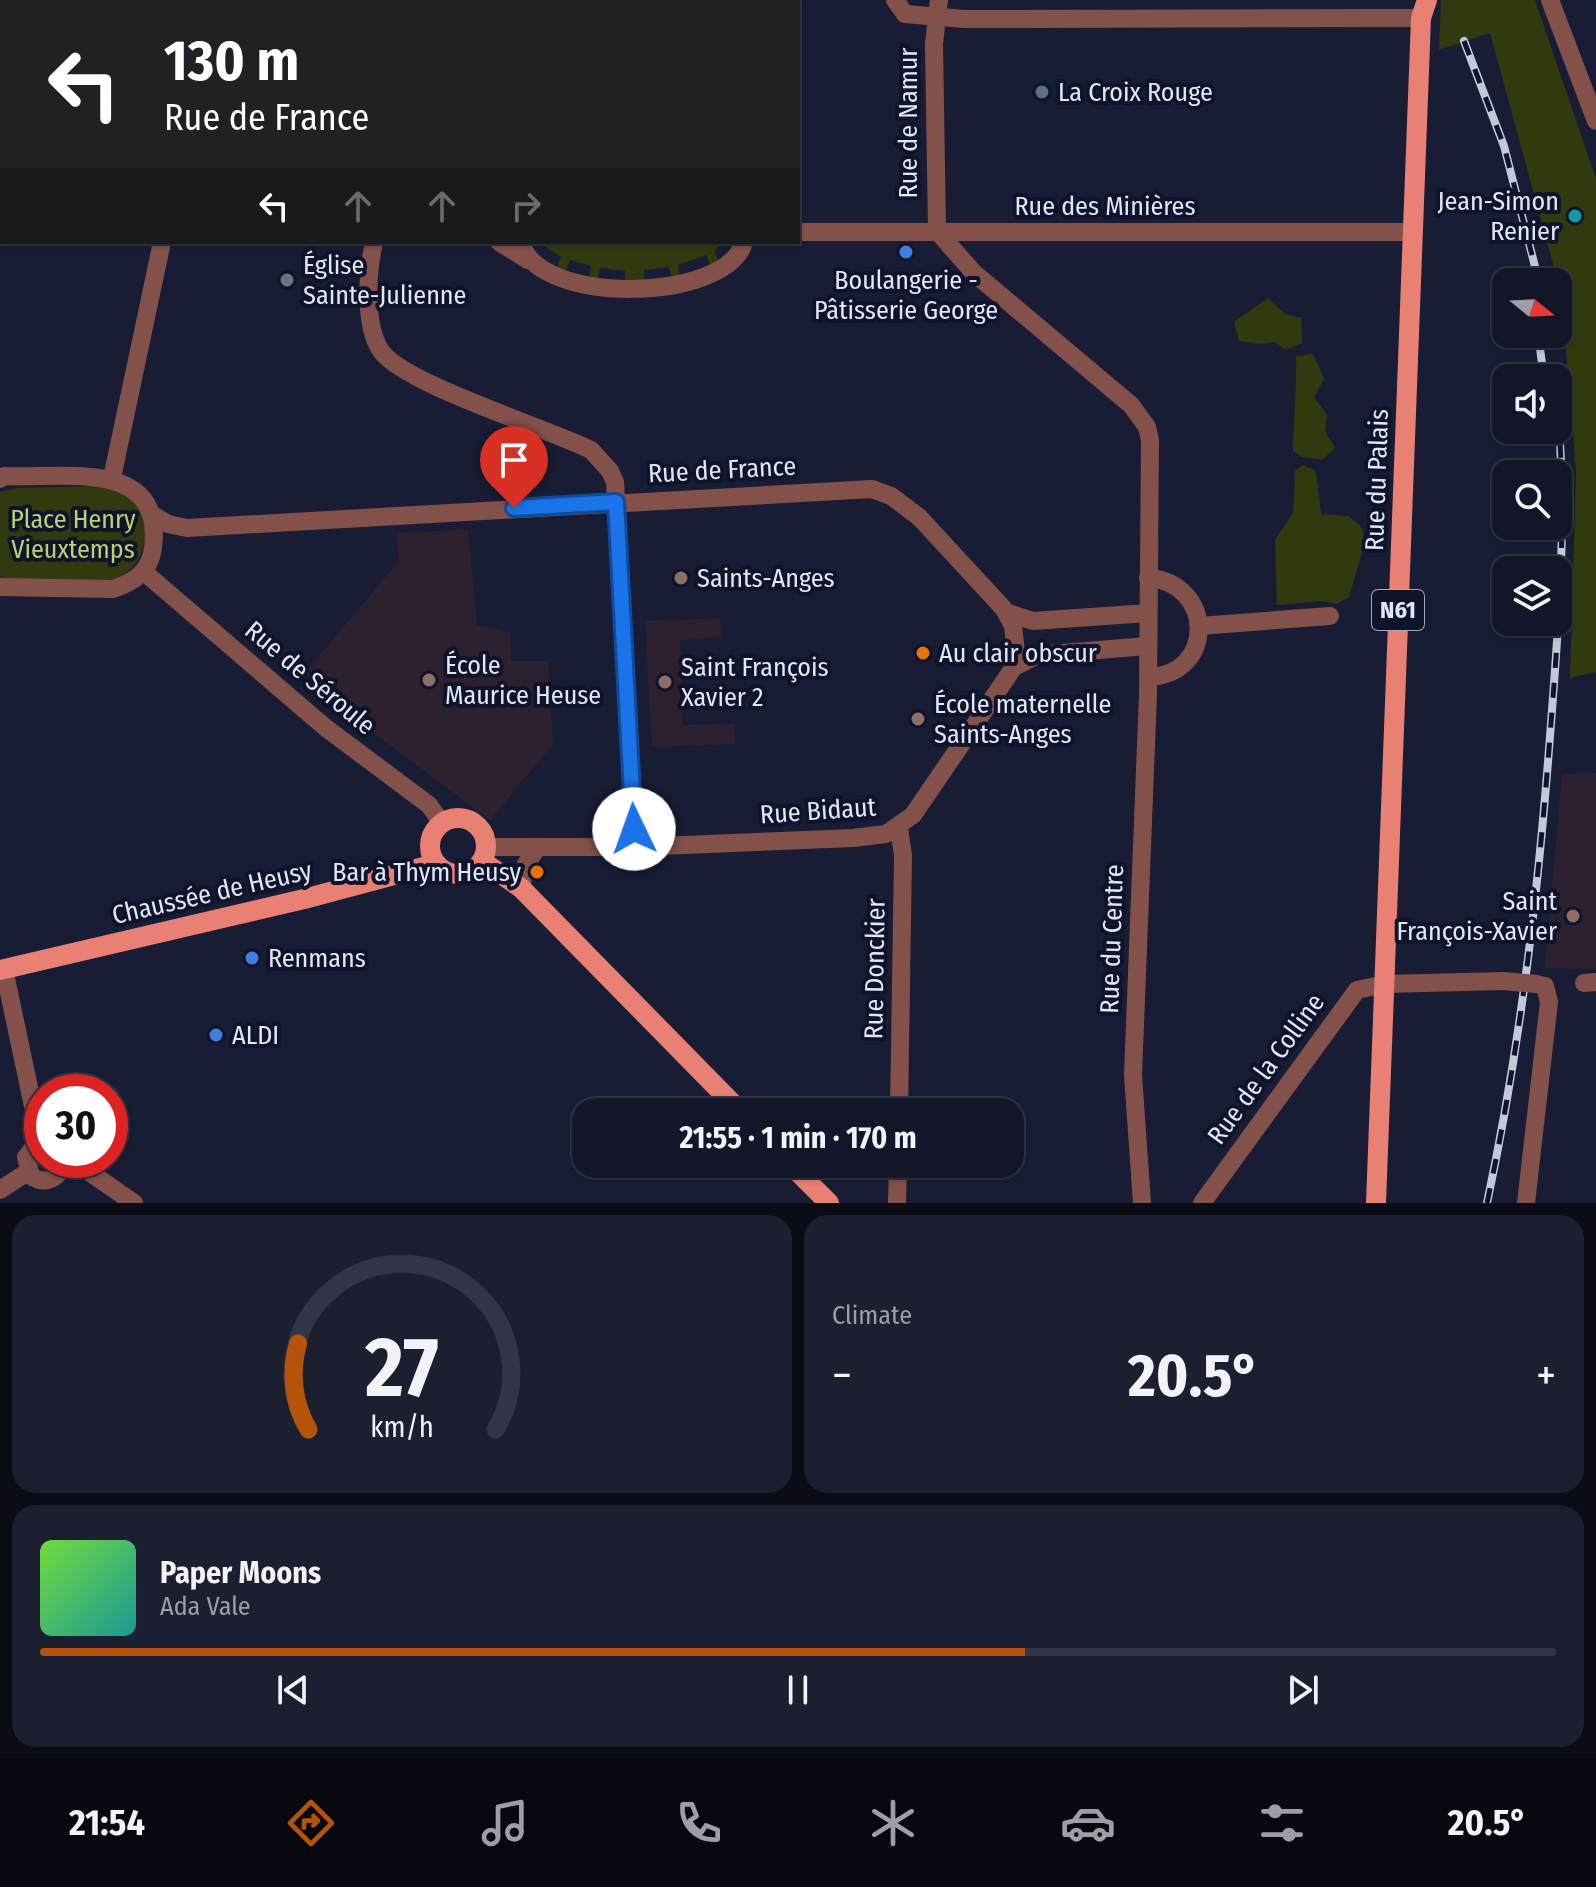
<!DOCTYPE html>
<meta charset="utf-8">
<style>
:root{--surface:#121628;--page:#1b1f30;--text:#f1f3f6;--muted:#9c9fa8;--line:#313545;--accent:#b45309}
body{margin:0;font-family:"Fira Sans Condensed",sans-serif;background:var(--page);color:var(--text);height:100vh;display:flex;flex-direction:column;font-size:30px;white-space:nowrap}
*{box-sizing:border-box;margin:0}
p{font-size:26px;color:var(--muted)}
.icon{flex:none;width:44px;height:44px;fill:none;stroke:currentColor;stroke-width:2;stroke-linecap:round;stroke-linejoin:round}
.map{position:relative;height:1203px;overflow:hidden}
.side{display:flex;flex-direction:column;gap:12px;padding:12px;background:#0a0c16;flex:1}
.side>*{flex:none}
.top-card{position:absolute;left:0px;top:0px;width:800px;height:244px;box-shadow:0 2px 6px #0004,0 0 0 2px var(--line);background:#202124;color:#fff;overflow:hidden}
.needle{width:52px;rotate:108deg}
.fabs{position:absolute;left:1492px;top:268px;display:grid;gap:16px}
.fabs a{display:grid;place-items:center;width:80px;height:80px;border-radius:16px;background:var(--surface);box-shadow:0 2px 6px #0004,0 0 0 2px var(--line);font-size:40px}
.speed{position:absolute;left:24px;top:1074px;display:flex;gap:16px;font-size:40px;font-weight:700;text-align:center}
.speed>*{display:grid;place-content:center;width:104px;height:104px;border-radius:50%;background:var(--surface);box-shadow:0 2px 6px #0004,0 0 0 2px var(--line);line-height:1}
.speed .limit{border:12px solid #d22;background:#fff;color:#111}
.pin{position:absolute;display:grid;place-items:center;width:68px;height:68px;color:#fff;margin:-82px -34px;border-radius:50% 50% 50% 0;rotate:-45deg;box-shadow:0 0 8px #0007}
.pin .icon{rotate:45deg}
.me{position:absolute;width:88px;margin:-44px;rotate:357deg;stroke-linejoin:round;filter:drop-shadow(0 0 6px #0008)}
.turn{display:flex;align-items:center;gap:28px;height:168px;padding:0 32px;font-size:36px}
.turn .icon{width:104px;height:104px;stroke-width:2.5}
.turn b{display:block;font-size:56px;line-height:68px}
.lanes{display:flex;align-items:center;height:76px;padding:0 32px;background:#0003;justify-content:center;gap:40px;direction:ltr}
.lanes .off{opacity:.35}
.big{font-size:60px;font-weight:700;line-height:1.1}
.side .widget{flex:1;display:flex;flex-direction:column;justify-content:center;gap:12px;min-width:0;padding:0 28px;border-radius:24px;background:var(--page)}
.side .dial{align-items:center;gap:0}
.dial svg{height:208px;overflow:visible;fill:none;stroke:var(--line);stroke-width:7;stroke-linecap:round;text-anchor:middle}
.dial text{fill:var(--text);stroke:none}
.song{display:flex;align-items:center;gap:24px}
.cover{width:96px;height:96px;border-radius:12px;background:linear-gradient(135deg,hsl(100 70% 55%),hsl(180 70% 35%))}
.played{height:8px;border-radius:4px;background:linear-gradient(90deg,var(--accent) 65%,var(--line) 65%)}
.keys{display:flex;justify-content:space-around;direction:ltr}
.heat{display:flex;justify-content:space-between;align-items:center;font-size:44px;direction:ltr}
.side .tiles{flex:1;display:grid;gap:12px;grid-template-columns:1fr 1fr}
.widget:last-child{grid-column:span 2}
.trip{position:absolute;left:572px;top:1098px;width:452px;height:80px;border-radius:24px;background:var(--surface);box-shadow:0 2px 6px #0004,0 0 0 2px var(--line);font-weight:700;line-height:80px;text-align:center}
.menu{display:flex;height:128px;justify-content:space-around;align-items:center;background:#070910;color:var(--muted)}
.menu .icon{width:56px;height:56px}
.menu .current{color:var(--accent)}
.menu b{font-size:36px;color:var(--text)}
.map>svg:first-child{display:block}
.education{fill:#2e212f}
.green{fill:#313a0e}
.lines{fill:none;stroke-linecap:round;stroke-linejoin:round}
.minor{stroke:#83514a;stroke-width:18}
.major{stroke:#e88074;stroke-width:20}
.rail-casing{stroke:#c3c8da;stroke-width:8}
.rail{stroke:#0f142b;stroke-width:5;stroke-dasharray:15;stroke-linecap:butt}
.minor-bridge{stroke:#83514a;stroke-width:18}
.route-casing{stroke:#114b97;stroke-width:20}
.route{stroke:#1a73e8;stroke-width:14}
.service-dot{fill:#5c6f8a;stroke:#0f142b;stroke-width:3}
.culture-dot{fill:#0f9aa8;stroke:#0f142b;stroke-width:3}
.shop-dot{fill:#3f7fe0;stroke:#0f142b;stroke-width:3}
.worship-dot{fill:#6b7280;stroke:#0f142b;stroke-width:3}
.education-dot{fill:#8d6e63;stroke:#0f142b;stroke-width:3}
.food-dot{fill:#e8710a;stroke:#0f142b;stroke-width:3}
.labels{text-anchor:middle;dominant-baseline:central;stroke-width:8;stroke-linejoin:round;paint-order:stroke}
.shield{fill:#0f142b;stroke:#a3a8ba;stroke-width:2}
.shield-label{font-size:24px;font-weight:bold;fill:#e2e7f8}
.poi-label{font-size:26px;fill:#e2e7f8;stroke:#0f142b;text-anchor:start}
.street-label{font-size:26px;fill:#e2e7f8;stroke:#0f142b}
.park-label{font-size:26px;fill:#bad274;stroke:#0f142b}
</style>
<div class="map">
<svg width="1596" height="1203" viewBox="0 0 1596 1203">
<rect width="100%" height="100%" fill="#181d35"/>
<g class="education">
<polygon points="468,529 477,625 510,633 511,661 548,661 553,744 490,820 311,686 305,673 398,562 397,533"/>
<polygon points="720,618 721,637 680,640 683,725 734,724 735,744 652,747 645,621"/>
<polygon points="1596,773 1596,969 1545,968 1562,774"/>
</g>
<g class="green">
<polygon points="1441,0 1535,0 1596,179 1596,672 1570,678 1576,472 1564,328 1558,282 1490,33 1439,50"/>
<polygon points="527,242 724,242 714,251 719,263 711,266 706,255 678,265 680,277 672,279 669,267 644,270 645,283 625,283 625,271 600,268 598,280 589,279 591,266 570,260 565,272 557,268 561,257 540,243 529,249"/>
<polygon points="1268,298 1285,314 1301,318 1302,343 1286,350 1274,342 1260,344 1239,341 1234,322"/>
<path d="M1313,354l11,25 -10,18 13,18 -2,16 10,17 -13,12 -20,-3 -9,-6c0,-32 4,-62 3,-95z"/>
<polygon points="1303,465 1316,471 1321,514 1349,516 1363,529 1364,546 1349,597 1337,604 1320,601 1277,605 1275,540 1293,513 1295,471"/>
<path d="M104,486c9,4 20,7 28,14 23,22 15,66 -15,78 -15,7 -103,6 -117,-2v-84l16,-4z"/>
</g>
<g class="lines">
<g class="minor">
<polyline points="77,0 78,2"/>
<polyline points="453,0 453,2"/>
<polyline points="895,0 905,14 964,19 1421,18"/>
<polyline points="939,0 934,43 937,231 974,273 1131,405 1147,427 1150,440 1148,694 1133,1075 1142,1203"/>
<polyline points="1550,0 1596,121"/>
<polyline points="214,2 215,0"/>
<polyline points="798,232 1412,232"/>
<polyline points="499,242 528,260"/>
<path d="M521,242c15,64 206,61 223,0"/>
<path d="M374,243c-7,29 -10,83 7,108 23,33 166,77 210,99l19,21 5,11 20,365"/>
<polyline points="112,478 162,242"/>
<path d="M0,479l4,-3c59,3 160,-19 149,72 -3,24 -19,34 -40,41l-113,-2"/>
<polyline points="153,515 168,524 187,528 872,489 891,496 919,517 1004,609 1013,626 1016,652 1014,667 913,815 886,834 853,838 635,847 486,847"/>
<polyline points="144,572 326,728 429,805 442,823"/>
<path d="M1148,578c66,4 69,97 0,99"/>
<polyline points="1008,613 1033,621 1148,613"/>
<polyline points="1199,626 1330,616"/>
<polyline points="1014,667 1038,655 1147,646"/>
<polyline points="521,888 526,864 538,847"/>
<polyline points="4,969 41,1144"/>
<polyline points="1584,983 1596,982"/>
<polyline points="899,1112 903,855 899,828"/>
<path d="M42,1144l-7,2 -9,11 5,19c15,10 30,2 32,-16"/>
<polyline points="63,1161 79,1165 134,1203"/>
<polyline points="0,1190 29,1171"/>
<polyline points="897,1203 898,1164"/>
<polyline points="1202,1203 1357,990 1385,984 1503,981"/>
<polyline points="1526,1203 1549,1002 1545,986 1536,984"/>
</g>
<g class="major">
<circle cx="458" cy="846" r="28"/>
<polyline points="482,861 521,888 741,1112"/>
<polyline points="0,970 304,899 435,864"/>
<polyline points="790,1164 829,1203"/>
<polyline points="1376,1203 1421,18 1427,0"/>
</g>
<defs>
<g id="rail">
<polyline points="1464,41 1504,146 1539,282"/>
<polyline points="1538,334 1544,378"/>
<path d="M1487,1203c34,-159 52,-318 64,-480 8,-102 16,-205 7,-308"/>
</g>
</defs>
<use href="#rail" class="rail-casing"/>
<use href="#rail" class="rail"/>
<polyline class="minor-bridge" points="1503,981 1536,984"/>
</g>
<g class="lines">
<defs>
<polyline id="route" points="514,508 616,502 634,829"/>
</defs>
<use href="#route" class="route-casing"/>
<use href="#route" class="route"/>
</g>
<circle class="service-dot" cx="1042" cy="92" r="8"/>
<circle class="culture-dot" cx="1575" cy="216" r="8"/>
<g class="shop-dot">
<circle cx="906" cy="252" r="8"/>
<circle cx="252" cy="958" r="8"/>
<circle cx="216" cy="1035" r="8"/>
</g>
<circle class="worship-dot" cx="287" cy="280" r="8"/>
<g class="education-dot">
<circle cx="681" cy="578" r="8"/>
<circle cx="429" cy="680" r="8"/>
<circle cx="665" cy="682" r="8"/>
<circle cx="918" cy="719" r="8"/>
<circle cx="1573" cy="916" r="8"/>
</g>
<g class="food-dot">
<circle cx="923" cy="653" r="8"/>
<circle cx="537" cy="872" r="8"/>
</g>
<g class="labels">
<rect class="shield" x="1372" y="590" width="52" height="40" rx="6"/>
<g class="shield-label">
<text x="1398" y="610">N61</text>
</g>
<g class="poi-label">
<text x="1058" y="92">La Croix Rouge</text>
<text x="1559" y="201" text-anchor="end">Jean-Simon<tspan x="1559" dy="30">Renier</tspan></text>
<text x="303" y="265">Église<tspan x="303" dy="30">Sainte-Julienne</tspan></text>
<text x="906" y="280" text-anchor="middle">Boulangerie -<tspan x="906" dy="30">Pâtisserie George</tspan></text>
<text x="697" y="578">Saints-Anges</text>
<text x="939" y="653">Au clair obscur</text>
<text x="445" y="665">École<tspan x="445" dy="30">Maurice Heuse</tspan></text>
<text x="681" y="667">Saint François<tspan x="681" dy="30">Xavier 2</tspan></text>
<text x="934" y="704">École maternelle<tspan x="934" dy="30">Saints-Anges</tspan></text>
<text x="521" y="872" text-anchor="end">Bar à Thym Heusy</text>
<text x="1557" y="901" text-anchor="end">Saint<tspan x="1557" dy="30">François-Xavier</tspan></text>
<text x="268" y="958">Renmans</text>
<text x="232" y="1035">ALDI</text>
</g>
<g class="street-label">
<text transform="translate(908 123) rotate(-90)">Rue de Namur</text>
<text x="1105" y="206">Rue des Minières</text>
<text transform="translate(722 470) rotate(-3)">Rue de France</text>
<text transform="translate(1377 480) rotate(-88)">Rue du Palais</text>
<text transform="translate(310 678) rotate(40)">Rue de Séroule</text>
<text transform="translate(818 811) rotate(-4)">Rue Bidaut</text>
<text transform="translate(212 893) rotate(-13)">Chaussée de Heusy</text>
<text transform="translate(1112 939) rotate(-88)">Rue du Centre</text>
<text transform="translate(875 969) rotate(-89)">Rue Donckier</text>
<text transform="translate(1266 1069) rotate(-54)">Rue de la Colline</text>
</g>
<g class="park-label">
<text x="73" y="519">Place Henry<tspan x="73" dy="30">Vieuxtemps</tspan></text>
</g>
</g>
</svg>
<div class="fabs">
<a><svg class="needle" viewBox="-14 -14 28 28"><path d="M0-13l5 13h-10z" fill="#e53935"/><path d="M0 13l5-13h-10z" fill="#9c9fa8"/></svg></a>
<a><svg class="icon" aria-label="sound" viewBox="0 0 24 24"><path d="M4 9h4l5-4v14l-5-4H4zM17 9q2 3 0 6"/></svg></a>
<a><svg class="icon" aria-label="search" viewBox="0 0 24 24"><circle cx="10" cy="10" r="6"/><path d="M15 15l6 6"/></svg></a>
<a><svg class="icon" aria-label="layers" viewBox="0 0 24 24"><path d="M12 4l9 5-9 5-9-5zM3 14l9 5 9-5"/></svg></a>
</div>
<div class="speed"><div class="limit">30</div></div>
<div class="pin" style="left:514px;top:508px;background:#d93025"><svg class="icon" aria-label="arrive" viewBox="0 0 24 24"><path d="M6 21V4h12l-3 4 3 4H6"/></svg></div>
<svg class="me" style="left:634px;top:829px" viewBox="-20 -20 40 40"><circle r="19" fill="#fff"/><path d="M0-13L10 11 0 6-10 11z" fill="#1a73e8"/></svg>
<div class="trip">21:55 · 1 min · 170 m</div>
<div class="top-card">
<div class="turn"><svg class="icon" aria-label="left" viewBox="0 0 24 24"><path d="M17 20v-9H6M10 6l-5 5 5 5"/></svg><div><b>130 m</b>Rue de France</div></div>
<div class="lanes"><svg class="icon" aria-label="left" viewBox="0 0 24 24"><path d="M17 20v-9H6M10 6l-5 5 5 5"/></svg><svg class="icon off" aria-label="ahead" viewBox="0 0 24 24"><path d="M12 20V5M6 11l6-6 6 6"/></svg><svg class="icon off" aria-label="ahead" viewBox="0 0 24 24"><path d="M12 20V5M6 11l6-6 6 6"/></svg><svg class="icon off" aria-label="right" viewBox="0 0 24 24"><path d="M7 20v-9h11M14 6l5 5-5 5"/></svg></div>
</div>
</div>
<section class="side">
<div class="tiles">
<div class="widget dial"><svg viewBox="0 0 100 80">
<path d="M14 69A42 42 0 1 1 86 69"/>
<path d="M14 69A42 42 0 0 1 10 36" stroke="#b45309"/>
<text x="50" y="56" font-size="32" font-weight="700">27</text>
<text x="50" y="72" font-size="11">km/h</text>
</svg></div>
<div class="widget"><p>Climate</p>
<div class="heat"><a>−</a><b class="big">20.5°</b><a>+</a></div>
</div>
<div class="widget">
<div class="song"><i class="cover"></i><div><b>Paper Moons</b><p>Ada Vale</p></div></div>
<div class="played"></div>
<div class="keys"><svg class="icon" aria-label="previous" viewBox="0 0 24 24"><path d="M18 5L8 12l10 7zM5 5v14"/></svg><svg class="icon" aria-label="pause" viewBox="0 0 24 24"><path d="M8 5v14M16 5v14"/></svg><svg class="icon" aria-label="next" viewBox="0 0 24 24"><path d="M6 5l10 7-10 7zM19 5v14"/></svg></div>
</div>
</div>
</section>
<nav class="menu">
<b>21:54</b>
<svg class="icon current" aria-label="directions" viewBox="0 0 24 24"><path d="M12 3l9 9-9 9-9-9zM9 14v-3h6M13 9l2 2-2 2"/></svg>
<svg class="icon" aria-label="music" viewBox="0 0 24 24"><path d="M9 18V5l10-2v13"/><circle cx="6" cy="18" r="3"/><circle cx="16" cy="16" r="3"/></svg>
<svg class="icon" aria-label="phone" viewBox="0 0 24 24"><path d="M5 4h4l2 5-3 2q2 4 5 5l2-3 5 2v4C11 20 4 13 5 4z"/></svg>
<svg class="icon" aria-label="climate" viewBox="0 0 24 24"><path d="M12 3v18M4 7l16 10M4 17L20 7"/></svg>
<svg class="icon" aria-label="car" viewBox="0 0 24 24"><path d="M5 17H2v-5l4-1 3-4h7l3 4 3 1v5h-3M9 17h6M6 11h13"/><circle cx="7" cy="17" r="2"/><circle cx="17" cy="17" r="2"/></svg>
<svg class="icon" aria-label="filters" viewBox="0 0 24 24"><path d="M4 7h16M4 17h16"/><circle cx="9" cy="7" r="2"/><circle cx="15" cy="17" r="2"/></svg>
<b>20.5°</b>
</nav>
